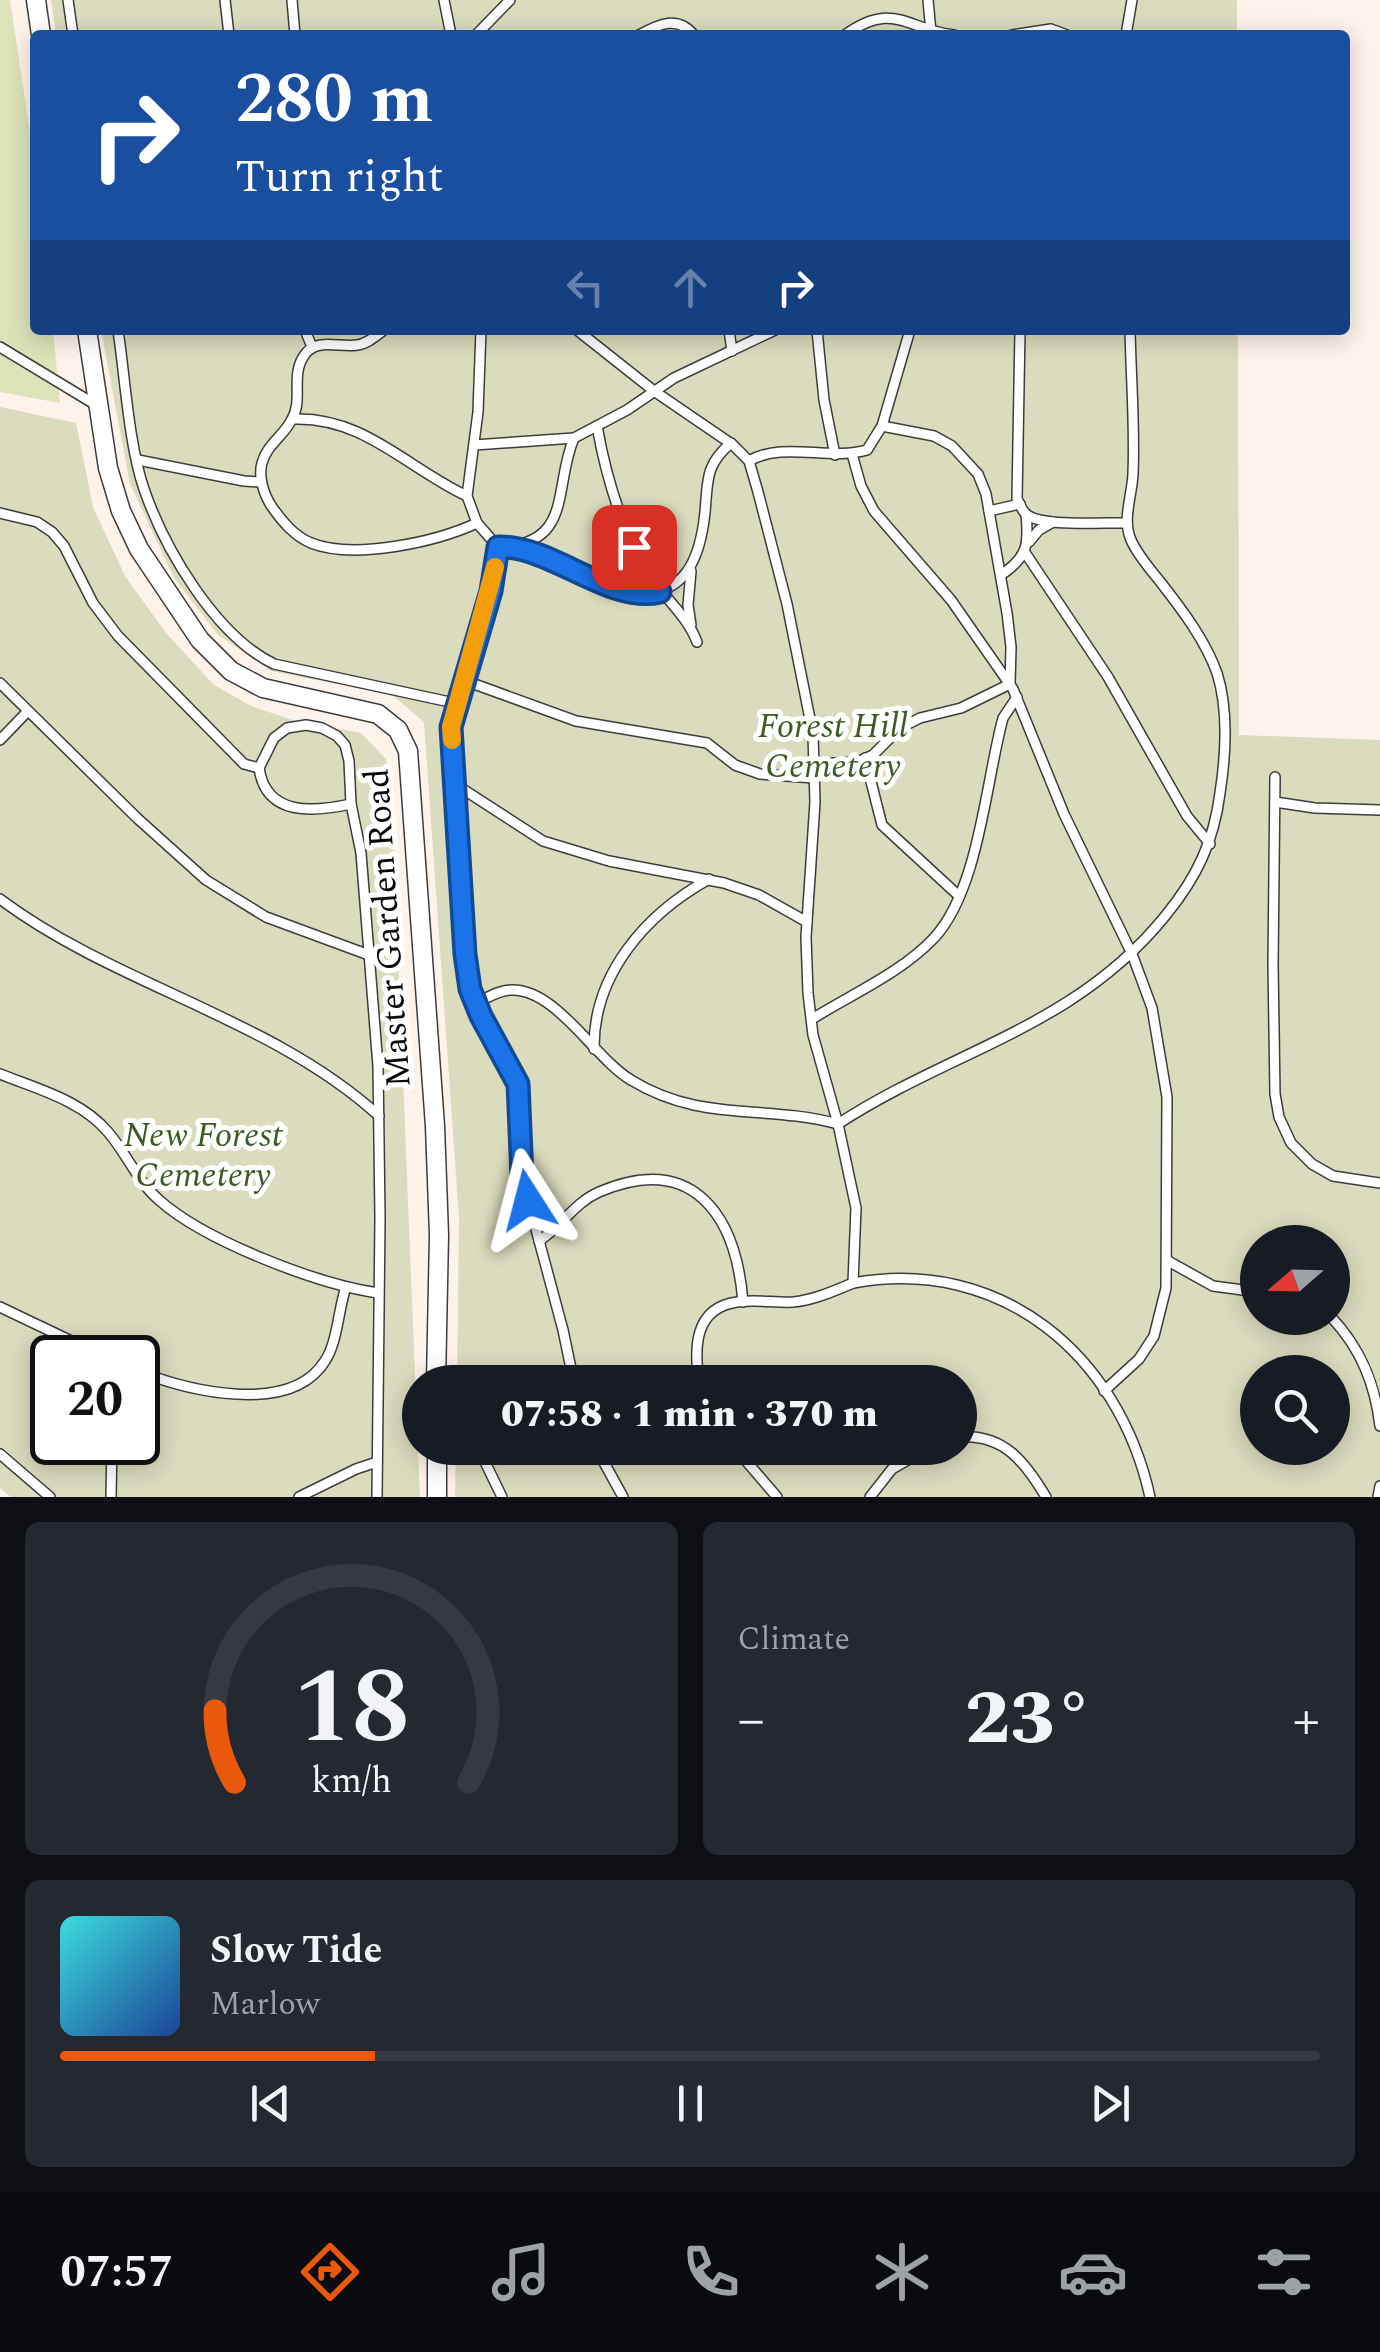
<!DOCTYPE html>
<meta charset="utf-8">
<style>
:root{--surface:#171b24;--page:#242831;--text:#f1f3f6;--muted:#9ea1a6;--line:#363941;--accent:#ea580c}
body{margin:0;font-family:Spectral,serif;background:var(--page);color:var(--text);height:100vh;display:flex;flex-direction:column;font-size:38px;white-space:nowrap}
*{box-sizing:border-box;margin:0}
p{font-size:32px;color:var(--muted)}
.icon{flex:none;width:55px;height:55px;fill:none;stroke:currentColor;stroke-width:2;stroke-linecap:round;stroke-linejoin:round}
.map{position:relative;height:1497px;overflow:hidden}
.details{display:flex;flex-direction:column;gap:25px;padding:25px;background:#0d0f14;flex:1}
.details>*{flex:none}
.top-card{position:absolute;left:30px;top:30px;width:1320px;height:305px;border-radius:10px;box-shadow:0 5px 25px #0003;background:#1a4fa0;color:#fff;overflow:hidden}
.needle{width:65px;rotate:250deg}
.fabs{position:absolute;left:1240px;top:1225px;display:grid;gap:20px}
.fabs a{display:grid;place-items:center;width:110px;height:110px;border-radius:50%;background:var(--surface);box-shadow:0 5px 25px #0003;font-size:50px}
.speed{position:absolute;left:30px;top:1335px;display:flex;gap:20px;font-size:50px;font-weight:700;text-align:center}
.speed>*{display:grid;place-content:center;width:130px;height:130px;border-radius:50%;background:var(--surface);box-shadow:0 5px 25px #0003;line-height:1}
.speed .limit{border:5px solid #111;border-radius:15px;background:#fff;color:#111}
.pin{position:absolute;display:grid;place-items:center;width:85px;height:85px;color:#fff;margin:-42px;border-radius:20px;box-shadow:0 5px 15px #0006}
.me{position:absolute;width:110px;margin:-55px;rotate:351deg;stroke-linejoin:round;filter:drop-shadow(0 0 8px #0008)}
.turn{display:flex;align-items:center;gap:35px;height:210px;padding:0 40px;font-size:45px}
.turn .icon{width:130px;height:130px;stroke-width:2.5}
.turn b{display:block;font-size:70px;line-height:85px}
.lanes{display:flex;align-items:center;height:95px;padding:0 40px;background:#0003;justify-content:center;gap:50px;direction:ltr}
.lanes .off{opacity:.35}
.big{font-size:75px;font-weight:800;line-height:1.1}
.details .widget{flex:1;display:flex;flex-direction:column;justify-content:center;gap:15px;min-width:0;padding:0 35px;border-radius:15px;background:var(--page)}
.details .dial{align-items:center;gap:0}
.dial svg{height:260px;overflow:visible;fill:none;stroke:var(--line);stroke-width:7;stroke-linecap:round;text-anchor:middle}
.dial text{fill:var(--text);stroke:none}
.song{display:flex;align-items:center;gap:30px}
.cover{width:120px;height:120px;border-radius:15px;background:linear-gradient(135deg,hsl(180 70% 55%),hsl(220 70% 35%))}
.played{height:10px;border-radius:5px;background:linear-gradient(90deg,var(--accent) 25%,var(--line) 25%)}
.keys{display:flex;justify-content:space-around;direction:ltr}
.heat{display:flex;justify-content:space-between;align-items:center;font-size:55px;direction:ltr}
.details .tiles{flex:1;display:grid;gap:25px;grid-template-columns:1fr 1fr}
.widget:last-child{grid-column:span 2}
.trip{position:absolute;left:402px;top:1365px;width:575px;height:100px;border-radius:50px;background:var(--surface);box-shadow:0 5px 25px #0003;font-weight:800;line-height:100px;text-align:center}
.dock{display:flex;height:160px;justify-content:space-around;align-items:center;background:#090b0e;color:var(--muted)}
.dock .icon{width:70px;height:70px}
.dock .on{color:var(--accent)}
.dock b{font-size:45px;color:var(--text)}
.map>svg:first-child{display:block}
.green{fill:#dce3b8}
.cemetery{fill:#dbdbbe;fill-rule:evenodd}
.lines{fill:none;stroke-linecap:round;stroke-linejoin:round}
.service-casing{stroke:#3d3d3d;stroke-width:12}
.minor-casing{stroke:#3d3d3d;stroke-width:21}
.service{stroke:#fff;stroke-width:9}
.minor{stroke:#fff;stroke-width:18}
.route-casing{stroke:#114b97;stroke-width:25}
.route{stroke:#1a73e8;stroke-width:18}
.slow{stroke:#f59e0b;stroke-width:18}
.labels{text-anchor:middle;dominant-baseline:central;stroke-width:10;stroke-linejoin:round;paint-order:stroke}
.park-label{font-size:35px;font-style:italic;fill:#405a22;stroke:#fff}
.street-label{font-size:35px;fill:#0a0a0a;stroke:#fff}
</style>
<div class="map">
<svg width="1380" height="1497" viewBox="0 0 1380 1497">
<rect width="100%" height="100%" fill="#fdf3ea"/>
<polygon class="green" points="0,0 10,0 35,166 35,330 53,330 60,403 0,392"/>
<g class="cemetery">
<polygon points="51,0 1237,0 1237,35 56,35"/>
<path d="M101,330h1137l1,405 141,5v757h-925l1,-49h504v-66h-503l2,-164 -35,-496 -32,-27 -121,-24 -53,-36 -44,-57 -44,-94zM1258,1242h74v76h-74zM1258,1372h74v76h-74z"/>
<path d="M0,407l76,16 17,84 32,69 41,57 48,52 37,21 45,15 65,12 25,26 7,73 27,665h-409l-11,-9zM52,1358h86v84h-86z"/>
</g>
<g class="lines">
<defs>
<g id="service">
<polyline points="68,0 73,35"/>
<polyline points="225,0 229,35"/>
<polyline points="292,0 295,35"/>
<polyline points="444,0 451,35"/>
<polyline points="928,0 931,32"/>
<polyline points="476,35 510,0"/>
<path d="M639,35c20,-11 39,-20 55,0"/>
<path d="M845,35c49,-35 62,-5 109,0"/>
<polyline points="1012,35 1051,29 1067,35"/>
<polyline points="1126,35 1132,0"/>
<path d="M118,330c7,47 11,116 26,159 21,61 72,147 130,175l185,40"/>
<polyline points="305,330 312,347"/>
<path d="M384,330c-8,6 -17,14 -27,15 -16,3 -39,-7 -51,8 -17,21 -2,45 -14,66 -8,17 -25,25 -30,44 -4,14 2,32 10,44 10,14 22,29 39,36 43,17 125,-1 166,-20"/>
<polyline points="481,330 478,412 467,496 477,523 498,547 491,591 451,727 465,954 470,989 481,1016 518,1084 522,1177 563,1330 573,1378"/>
<path d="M577,330l77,61 79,54 16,16 9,31 29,112 26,130 2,68 -9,135 2,56 5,42 25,89 18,84 -3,75c-19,8 -39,17 -60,19 -18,1 -38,-3 -56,0 -43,6 -43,46 -38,80"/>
<polyline points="729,330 732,351"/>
<polyline points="817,330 824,400 835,455"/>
<path d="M1020,330l-3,169c3,5 4,10 8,14 13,15 81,9 102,10"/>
<polyline points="0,347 96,405"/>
<path d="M293,419c70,-3 114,49 174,77"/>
<path d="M597,426c9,51 24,102 51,147 15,24 39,42 49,69"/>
<polyline points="474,445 574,438 627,410 674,378 775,330"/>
<polyline points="852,454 861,486 874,511 951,600 1013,689 1064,814 1132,954 1152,1008 1167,1097 1166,1288 1154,1336 1139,1359 1104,1391"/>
<polyline points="138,460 244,481 261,482"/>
<path d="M749,461c34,-20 80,0 118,-11l15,-24 28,-96"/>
<polyline points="989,511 1020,504"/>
<polyline points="0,513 37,522 52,532 64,546 93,603 118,636 244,764 259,768 274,738 287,728 306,725 322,728 337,736 345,745 349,761 351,804 361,853 378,1066 380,1218 377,1497"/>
<polyline points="1029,542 1039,530 1053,522"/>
<path d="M498,547c76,-2 55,-60 76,-109"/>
<path d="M519,547c78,33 173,98 186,-35 3,-32 0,-47 26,-69"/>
<polyline points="1024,551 1108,677 1187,816 1210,844"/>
<path d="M1001,575c27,-18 28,-31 25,-61"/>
<polyline points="691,625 688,605 691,571"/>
<polyline points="466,681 576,721 707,743 735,765 760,774 814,778"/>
<polyline points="0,683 137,818 206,880 266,917 369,955"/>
<polyline points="0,740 27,712"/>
<polyline points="865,758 882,825 959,896"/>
<polyline points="814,764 857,762 873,755 900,728 920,718 961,708 1010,684 1011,647 1007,613 986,494 978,474 952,446 934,436 882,426"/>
<path d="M259,768c7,49 55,44 92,36"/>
<polyline points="1275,777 1273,964 1275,1094 1279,1117 1291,1143 1312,1164 1333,1176 1380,1183"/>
<polyline points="455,784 543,841 609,861 724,883 759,895 807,922"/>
<polyline points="1275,802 1315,808 1380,810"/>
<path d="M0,899c116,87 272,119 379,217"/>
<path d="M476,1003c11,-5 23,-13 35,-13 45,-2 84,69 120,90 70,43 133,24 207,44 115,-75 237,-96 328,-209 31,-38 48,-74 54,-122 6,-39 9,-82 -3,-120 -12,-33 -34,-62 -55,-89 -11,-14 -24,-28 -31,-44 -9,-21 1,-44 2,-66 2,-48 -2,-96 -3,-144"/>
<path d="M812,1019c40,-25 89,-46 122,-81 45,-48 52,-158 69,-220l14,-21"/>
<path d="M594,1049c-1,-75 52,-135 115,-170"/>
<path d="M0,1074c37,15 81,26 108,58 19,22 29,49 51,68 46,41 158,84 219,93"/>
<path d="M539,1241c22,-14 35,-38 60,-49 94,-40 137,23 144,110"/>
<polyline points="1168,1261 1213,1286 1258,1292"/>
<path d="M853,1283c148,-27 266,72 297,214"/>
<polyline points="0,1307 107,1358"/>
<path d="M1332,1318c29,31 43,66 48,108"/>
<path d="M138,1371c48,19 152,46 187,-10 13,-20 13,-51 21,-74"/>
<polyline points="552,1382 566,1377 581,1382"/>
<polyline points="138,1391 157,1379"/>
<path d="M960,1437c44,-3 65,25 86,60"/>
<polyline points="486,1448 486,1464 502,1497"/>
<polyline points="596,1448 623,1497"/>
<polyline points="735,1448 777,1497"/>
<polyline points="0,1454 50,1497"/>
<polyline points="111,1497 112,1442"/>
<polyline points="299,1497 356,1469 377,1462"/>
<polyline points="870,1497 892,1469 928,1448"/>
<polyline points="1378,1497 1380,1486"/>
</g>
<g id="minor">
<polyline points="36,0 41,35"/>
<polyline points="87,330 108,468 121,511 139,549 200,640 231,671 263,688 378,714 398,730 408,751 435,1126 439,1235 436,1382"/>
<polyline points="437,1448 437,1497"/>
</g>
</defs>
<use href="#service" class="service-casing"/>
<use href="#minor" class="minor-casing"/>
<use href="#service" class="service"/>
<use href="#minor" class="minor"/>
</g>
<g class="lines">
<defs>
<path id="route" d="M528,1200l-6,-23 -4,-93 -37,-68 -11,-27 -5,-35 -14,-227 40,-136 7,-44c54,-2 110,57 162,45l-26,-45"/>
</defs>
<use href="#route" class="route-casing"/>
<use href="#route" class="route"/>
<polyline class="slow" points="452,740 451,727 495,567"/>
</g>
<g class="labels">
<g class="park-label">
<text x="833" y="726">Forest Hill<tspan x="833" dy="40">Cemetery</tspan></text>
<text x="203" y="1135">New Forest<tspan x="203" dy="40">Cemetery</tspan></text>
</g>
<g class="street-label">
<text transform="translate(388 928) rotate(-94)">Master Garden Road</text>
</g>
</g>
</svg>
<div class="fabs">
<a><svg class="needle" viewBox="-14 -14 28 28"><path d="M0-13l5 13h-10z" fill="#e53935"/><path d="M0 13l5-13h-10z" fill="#9ea1a6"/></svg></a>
<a><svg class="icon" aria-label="search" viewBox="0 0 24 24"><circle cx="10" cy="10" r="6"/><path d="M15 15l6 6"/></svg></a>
</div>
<div class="speed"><div class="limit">20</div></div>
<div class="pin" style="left:634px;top:547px;background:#d93025"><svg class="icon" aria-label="arrive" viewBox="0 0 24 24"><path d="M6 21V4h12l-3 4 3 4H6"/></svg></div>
<svg class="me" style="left:528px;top:1200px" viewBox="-20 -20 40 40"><path d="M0-17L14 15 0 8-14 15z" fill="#1a73e8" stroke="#fff" stroke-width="4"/></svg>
<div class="trip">07:58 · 1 min · 370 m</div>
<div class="top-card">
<div class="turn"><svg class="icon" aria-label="right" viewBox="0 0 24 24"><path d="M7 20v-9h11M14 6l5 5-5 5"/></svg><div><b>280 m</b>Turn right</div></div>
<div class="lanes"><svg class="icon off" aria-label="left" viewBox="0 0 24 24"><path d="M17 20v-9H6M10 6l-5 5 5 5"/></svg><svg class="icon off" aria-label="ahead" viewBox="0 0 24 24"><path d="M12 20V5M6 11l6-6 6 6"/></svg><svg class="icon" aria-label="right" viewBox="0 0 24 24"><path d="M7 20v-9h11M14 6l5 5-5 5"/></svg></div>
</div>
</div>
<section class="details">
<div class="tiles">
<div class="widget dial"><svg viewBox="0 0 100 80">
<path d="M14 69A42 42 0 1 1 86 69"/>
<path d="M14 69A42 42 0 0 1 8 47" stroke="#ea580c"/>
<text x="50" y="56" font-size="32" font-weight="700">18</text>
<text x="50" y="72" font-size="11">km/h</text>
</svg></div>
<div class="widget"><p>Climate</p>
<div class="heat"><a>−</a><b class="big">23°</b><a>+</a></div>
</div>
<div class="widget">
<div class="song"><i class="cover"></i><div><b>Slow Tide</b><p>Marlow</p></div></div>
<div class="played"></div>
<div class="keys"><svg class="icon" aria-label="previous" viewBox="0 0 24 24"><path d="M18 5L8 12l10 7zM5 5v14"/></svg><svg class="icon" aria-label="pause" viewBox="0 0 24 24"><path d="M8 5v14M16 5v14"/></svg><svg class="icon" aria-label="next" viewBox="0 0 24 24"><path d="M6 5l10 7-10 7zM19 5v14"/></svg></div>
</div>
</div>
</section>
<nav class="dock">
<b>07:57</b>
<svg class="icon on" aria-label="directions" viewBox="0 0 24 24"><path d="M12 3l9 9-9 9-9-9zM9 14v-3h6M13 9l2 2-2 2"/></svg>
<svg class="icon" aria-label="music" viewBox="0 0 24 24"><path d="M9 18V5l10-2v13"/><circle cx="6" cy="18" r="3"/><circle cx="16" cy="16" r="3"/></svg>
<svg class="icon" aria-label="phone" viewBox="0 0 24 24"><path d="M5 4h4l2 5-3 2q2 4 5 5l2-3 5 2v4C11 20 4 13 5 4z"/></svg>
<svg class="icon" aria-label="climate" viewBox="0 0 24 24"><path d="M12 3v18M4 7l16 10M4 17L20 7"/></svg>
<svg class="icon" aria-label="car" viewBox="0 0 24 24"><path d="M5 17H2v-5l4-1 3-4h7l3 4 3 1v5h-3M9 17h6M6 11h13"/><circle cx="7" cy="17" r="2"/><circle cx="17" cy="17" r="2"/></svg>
<svg class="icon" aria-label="filters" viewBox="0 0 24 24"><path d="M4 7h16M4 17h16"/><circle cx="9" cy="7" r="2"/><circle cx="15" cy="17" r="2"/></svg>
</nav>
